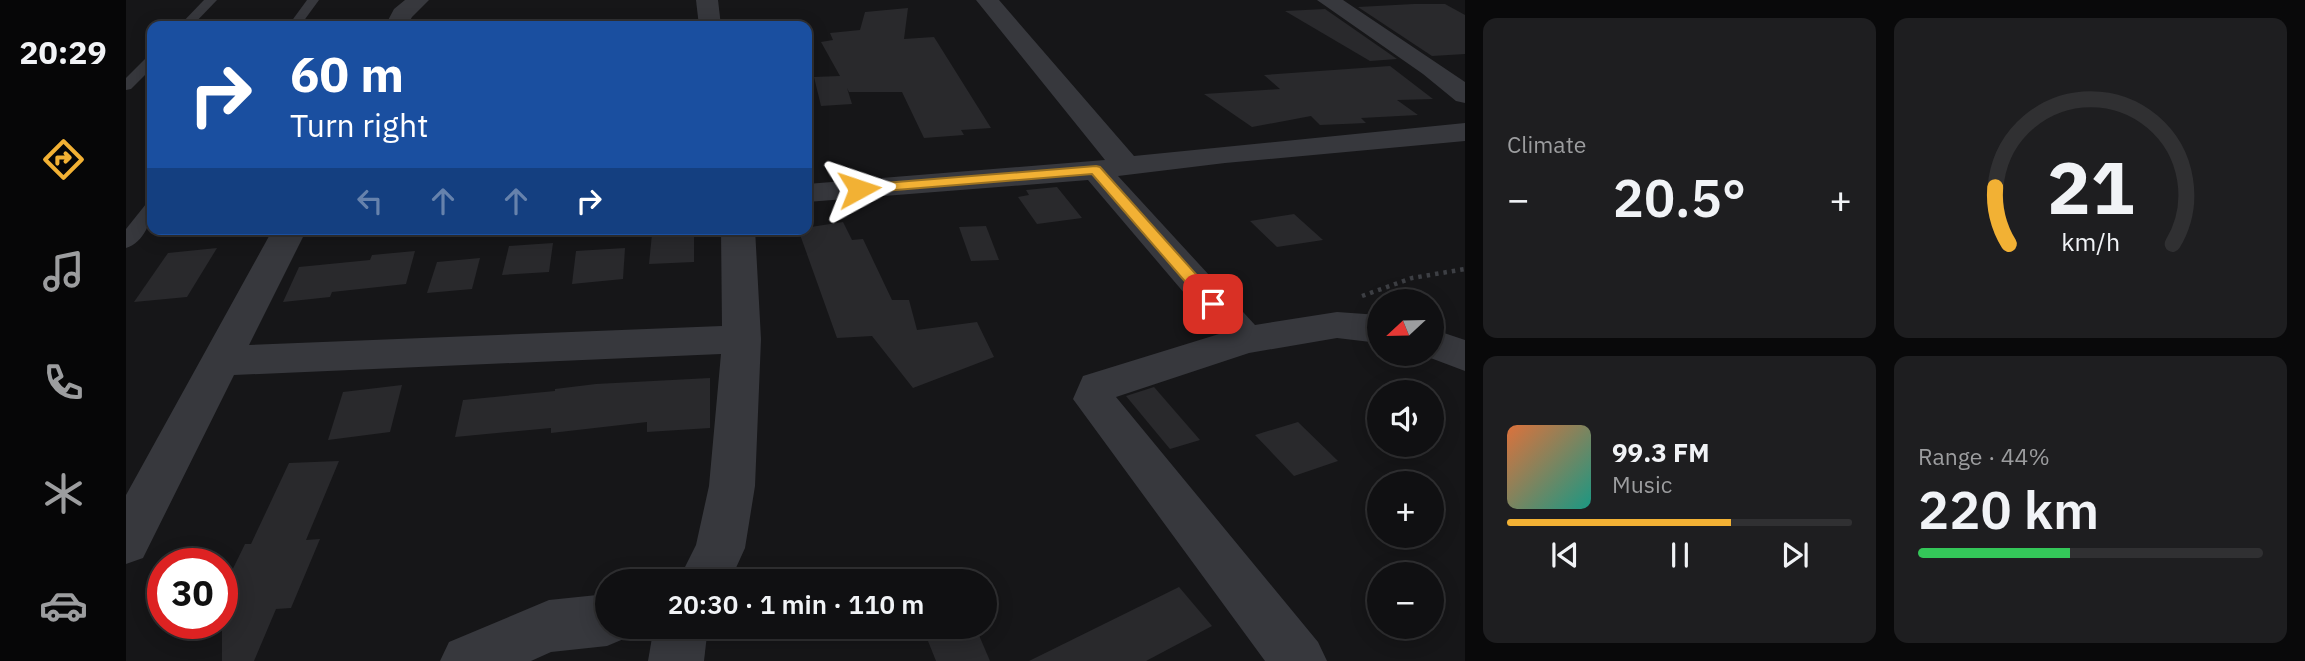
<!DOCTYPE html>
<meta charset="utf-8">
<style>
:root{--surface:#101012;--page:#1e1e20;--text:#f1f3f6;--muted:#9c9d9f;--line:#303032;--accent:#f2b134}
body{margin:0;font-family:"IBM Plex Sans",sans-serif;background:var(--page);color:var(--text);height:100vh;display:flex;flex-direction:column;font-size:26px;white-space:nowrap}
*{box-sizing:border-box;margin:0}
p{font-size:23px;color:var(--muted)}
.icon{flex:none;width:38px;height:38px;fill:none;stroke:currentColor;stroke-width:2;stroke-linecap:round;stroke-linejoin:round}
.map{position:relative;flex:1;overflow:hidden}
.sheet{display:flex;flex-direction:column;gap:18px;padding:18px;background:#09090a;width:840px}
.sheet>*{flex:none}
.banner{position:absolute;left:21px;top:21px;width:665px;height:214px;border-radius:14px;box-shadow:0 4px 18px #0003,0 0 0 2px var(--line);background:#1a4fa0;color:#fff;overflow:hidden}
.needle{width:46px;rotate:248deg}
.buttons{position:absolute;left:1241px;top:289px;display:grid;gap:14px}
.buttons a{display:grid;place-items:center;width:77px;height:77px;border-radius:50%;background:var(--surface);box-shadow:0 4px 18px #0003,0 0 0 2px var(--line);font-size:35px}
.speed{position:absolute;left:21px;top:548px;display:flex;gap:14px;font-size:35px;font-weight:700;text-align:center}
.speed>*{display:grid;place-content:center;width:91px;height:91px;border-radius:50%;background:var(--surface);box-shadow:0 4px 18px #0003,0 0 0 2px var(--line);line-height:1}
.speed .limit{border:10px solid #d22;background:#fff;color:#111}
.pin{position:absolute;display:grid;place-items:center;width:60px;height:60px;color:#fff;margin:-30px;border-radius:14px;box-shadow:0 4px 10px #0006}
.me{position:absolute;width:77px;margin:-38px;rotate:85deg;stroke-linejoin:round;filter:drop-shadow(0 0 5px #0008)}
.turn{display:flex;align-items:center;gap:24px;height:147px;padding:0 28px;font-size:32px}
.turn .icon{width:91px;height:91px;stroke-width:2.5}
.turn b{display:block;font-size:49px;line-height:60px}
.lanes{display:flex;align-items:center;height:66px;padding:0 28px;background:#0003;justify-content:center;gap:35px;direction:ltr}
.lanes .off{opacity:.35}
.big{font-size:52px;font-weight:600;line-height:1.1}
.sheet .card{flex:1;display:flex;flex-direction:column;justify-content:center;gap:10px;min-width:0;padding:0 24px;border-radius:14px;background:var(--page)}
.sheet .dial{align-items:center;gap:0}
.dial svg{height:182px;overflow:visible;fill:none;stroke:var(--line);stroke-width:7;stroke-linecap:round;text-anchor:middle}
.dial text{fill:var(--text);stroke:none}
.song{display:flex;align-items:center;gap:21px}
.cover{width:84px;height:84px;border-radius:10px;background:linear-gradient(135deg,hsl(20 70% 55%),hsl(170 70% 35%))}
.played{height:7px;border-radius:4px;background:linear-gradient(90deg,var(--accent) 65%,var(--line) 65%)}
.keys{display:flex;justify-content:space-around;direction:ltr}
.heat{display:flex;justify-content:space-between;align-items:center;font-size:38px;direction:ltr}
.charge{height:10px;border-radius:5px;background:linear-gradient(90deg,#34c759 44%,var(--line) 0)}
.sheet .tiles{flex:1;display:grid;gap:18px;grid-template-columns:repeat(2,1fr)}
.trip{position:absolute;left:469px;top:569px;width:402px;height:70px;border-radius:35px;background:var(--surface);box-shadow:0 4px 18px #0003,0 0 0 2px var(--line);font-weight:600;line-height:70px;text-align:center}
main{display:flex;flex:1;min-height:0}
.tab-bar{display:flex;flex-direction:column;width:126px;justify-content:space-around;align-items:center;background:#060607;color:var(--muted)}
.tab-bar .icon{width:49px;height:49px}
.tab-bar .current{color:var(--accent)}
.tab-bar b{font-size:32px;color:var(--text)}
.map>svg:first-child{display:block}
.building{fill:#29292c}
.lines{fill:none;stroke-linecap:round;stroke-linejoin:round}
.path{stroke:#3d3f44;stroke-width:4.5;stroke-dasharray:3.5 5;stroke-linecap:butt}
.lane{fill:#37383d;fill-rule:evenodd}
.street{fill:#37383d;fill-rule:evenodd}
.route{fill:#f2b134;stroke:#9d7322;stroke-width:2}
</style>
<main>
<nav class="tab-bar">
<b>20:29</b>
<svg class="icon current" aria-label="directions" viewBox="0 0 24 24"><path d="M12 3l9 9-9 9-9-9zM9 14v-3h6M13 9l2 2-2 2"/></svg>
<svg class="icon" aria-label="music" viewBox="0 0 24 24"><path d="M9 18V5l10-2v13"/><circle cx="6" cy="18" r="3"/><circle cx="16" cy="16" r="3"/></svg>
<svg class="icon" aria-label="phone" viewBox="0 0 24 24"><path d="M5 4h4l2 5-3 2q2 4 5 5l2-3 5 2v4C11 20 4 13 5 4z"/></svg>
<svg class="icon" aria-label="climate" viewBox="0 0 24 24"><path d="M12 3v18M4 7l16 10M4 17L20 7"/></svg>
<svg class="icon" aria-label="car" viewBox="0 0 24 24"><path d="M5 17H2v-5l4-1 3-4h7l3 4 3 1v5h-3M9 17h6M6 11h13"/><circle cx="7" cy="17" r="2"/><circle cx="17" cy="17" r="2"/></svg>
</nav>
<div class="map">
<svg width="1339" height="661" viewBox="0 0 1339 661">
<rect width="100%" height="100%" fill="#161618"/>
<g class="building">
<polygon points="1288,4 1319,4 1339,15 1339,54 1306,56 1232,7"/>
<polygon points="782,8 778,39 808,37 865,128 835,130 838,135 798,138 776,92 723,92 721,88 726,104 695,106 688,77 714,76 695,42 707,40 704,33 734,30 739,12"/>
<polygon points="1199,9 1271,59 1244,61 1159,11"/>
<polygon points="1264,66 1307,99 1271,100 1292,115 1235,118 1240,123 1194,125 1185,116 1126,127 1078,94 1154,89 1138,75"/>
<polygon points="931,187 956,218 911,224 892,197 903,195 900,190"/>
<polygon points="1168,214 1197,240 1151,247 1124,221"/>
<polygon points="717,222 726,240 737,239 766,300 783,300 791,330 851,322 868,357 787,388 746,336 711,338 672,229"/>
<polygon points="860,226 873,260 845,261 833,227"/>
<polygon points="568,232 568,262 523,264 526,234"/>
<polygon points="427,243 423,272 376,275 383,246"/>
<polygon points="91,248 61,297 8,302 42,253"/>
<polygon points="499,248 497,279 446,284 450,251"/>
<polygon points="289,251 280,284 206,292 204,297 157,302 173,267 244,260 246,255"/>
<polygon points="354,258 346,289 301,293 311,262"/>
<polygon points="584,378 584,428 521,432 521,422 425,433 425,428 329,437 337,400 429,391 429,389 470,384"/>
<polygon points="276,385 264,432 202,440 217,392"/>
<polygon points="1028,387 1074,440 1044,449 1000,396"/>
<polygon points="1172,422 1212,461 1168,476 1129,435"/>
<polygon points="213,461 180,540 194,539 165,608 150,609 128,661 96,661 96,591 119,544 125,544 163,463"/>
<polygon points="1053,587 1086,626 1020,661 903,661"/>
<polygon points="796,626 849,626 864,661 810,661"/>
</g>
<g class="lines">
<polyline class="path" points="1236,296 1286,278 1339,269"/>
<g class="lane">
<polygon points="78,0 91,0 66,26 53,26"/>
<polygon points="181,0 193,0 174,26 162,26"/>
<polygon points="26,56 26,68 5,89 0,90 0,78 21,57"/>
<path d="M26,203c1,16 -8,40 -26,45v-19l20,-25z"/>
</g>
<g class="street">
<polygon points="279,0 303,0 286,17 281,26 259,26 268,9"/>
<polygon points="570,0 592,0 595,26 573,26"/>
<polygon points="850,0 873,0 1008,156 1339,123 1339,141 1099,163 992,176 1129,325 1211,312 1253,315 1253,343 1211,338 1123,353 990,397 1192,642 1201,661 1139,661 947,399 957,376 1093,334 962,180 681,202 681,184 979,160"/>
<polygon points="1191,0 1217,0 1339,82 1339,103 1330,101 1297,74"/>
<polygon points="147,229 181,229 123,345 596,326 595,229 629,229 635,339 629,486 619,548 604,581 552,581 570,545 583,486 595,354 108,375 17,558 0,564 0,495"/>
<polygon points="1306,329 1339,340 1339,371 1294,354 1306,354"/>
<polygon points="481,594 481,626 505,626 500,638 481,646 425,652 405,661 314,661 323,642 423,600"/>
<polygon points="528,626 582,626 578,661 522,661"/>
</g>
</g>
<polygon class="route" points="970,166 974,167 1093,300 1095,304 1093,308 1082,308 966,174 733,193 727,189 733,185"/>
</svg>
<div class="buttons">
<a><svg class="needle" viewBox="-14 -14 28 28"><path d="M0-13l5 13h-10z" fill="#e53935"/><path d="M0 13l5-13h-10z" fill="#9c9d9f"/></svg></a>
<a><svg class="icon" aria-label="sound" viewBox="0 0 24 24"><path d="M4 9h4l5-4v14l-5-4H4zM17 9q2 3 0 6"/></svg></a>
<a>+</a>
<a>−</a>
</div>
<div class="speed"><div class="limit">30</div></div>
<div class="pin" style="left:1087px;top:304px;background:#d93025"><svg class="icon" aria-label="arrive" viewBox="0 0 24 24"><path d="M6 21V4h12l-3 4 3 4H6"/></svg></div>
<svg class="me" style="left:733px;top:189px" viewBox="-20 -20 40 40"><path d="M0-17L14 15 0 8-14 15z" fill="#f2b134" stroke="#fff" stroke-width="4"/></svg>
<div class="trip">20:30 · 1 min · 110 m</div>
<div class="banner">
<div class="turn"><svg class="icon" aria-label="right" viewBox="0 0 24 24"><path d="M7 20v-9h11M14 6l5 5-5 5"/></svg><div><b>60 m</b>Turn right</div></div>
<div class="lanes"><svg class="icon off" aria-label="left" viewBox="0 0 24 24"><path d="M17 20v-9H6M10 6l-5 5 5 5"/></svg><svg class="icon off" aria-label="ahead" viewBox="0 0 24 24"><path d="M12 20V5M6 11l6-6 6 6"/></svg><svg class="icon off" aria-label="ahead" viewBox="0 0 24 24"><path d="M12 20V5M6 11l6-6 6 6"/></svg><svg class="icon" aria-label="right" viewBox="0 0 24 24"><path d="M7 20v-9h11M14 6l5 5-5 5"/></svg></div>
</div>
</div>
<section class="sheet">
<div class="tiles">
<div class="card"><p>Climate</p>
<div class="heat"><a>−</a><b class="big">20.5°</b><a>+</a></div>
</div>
<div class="card dial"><svg viewBox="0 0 100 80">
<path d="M14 69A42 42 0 1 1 86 69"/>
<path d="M14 69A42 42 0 0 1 8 44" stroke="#f2b134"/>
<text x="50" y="56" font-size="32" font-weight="700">21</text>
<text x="50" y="72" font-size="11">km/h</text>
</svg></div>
<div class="card">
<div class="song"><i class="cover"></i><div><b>99.3 FM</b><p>Music</p></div></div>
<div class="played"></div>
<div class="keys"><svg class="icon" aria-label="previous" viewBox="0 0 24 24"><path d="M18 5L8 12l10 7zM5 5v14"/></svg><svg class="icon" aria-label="pause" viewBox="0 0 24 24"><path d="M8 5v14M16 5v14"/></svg><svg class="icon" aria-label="next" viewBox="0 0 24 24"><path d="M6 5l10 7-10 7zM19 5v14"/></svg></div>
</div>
<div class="card"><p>Range · 44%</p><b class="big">220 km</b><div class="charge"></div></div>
</div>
</section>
</main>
